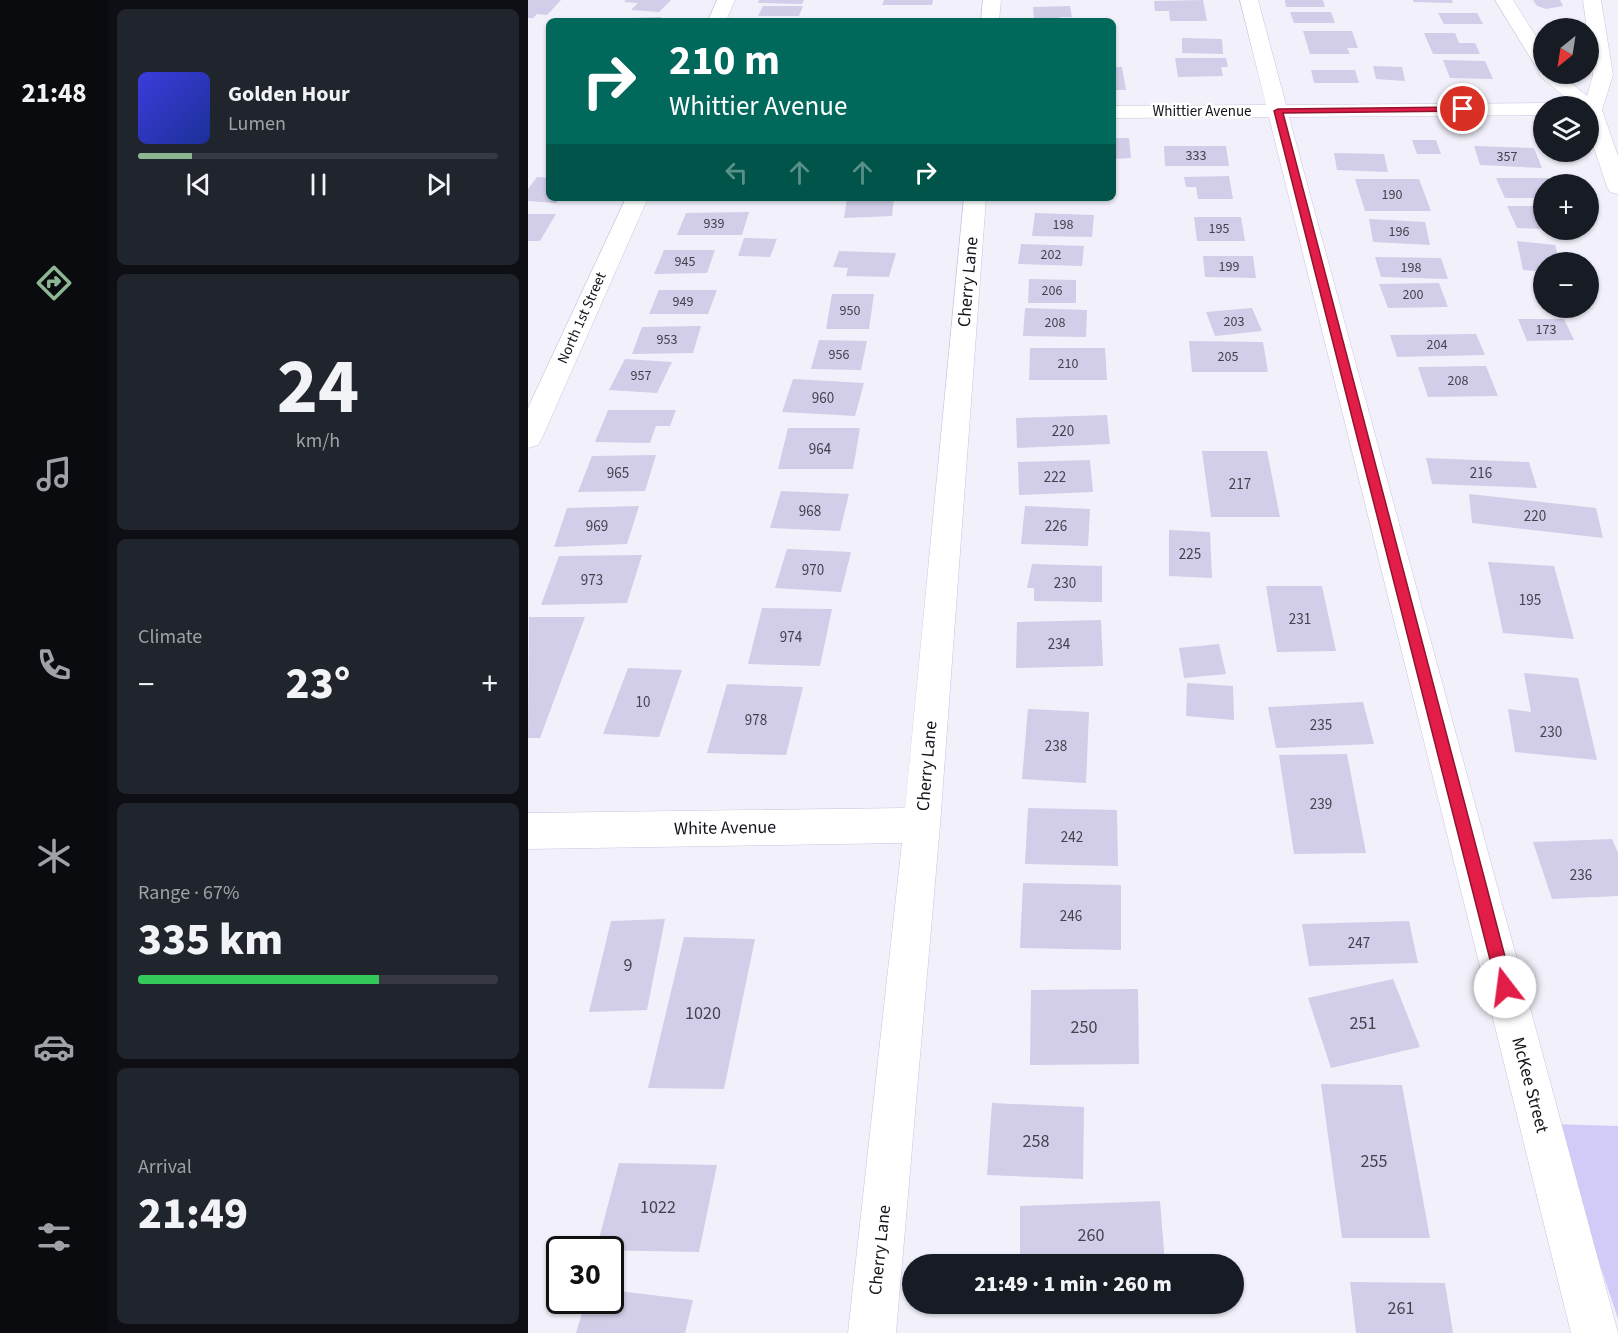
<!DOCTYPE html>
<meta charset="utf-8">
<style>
:root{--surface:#171b24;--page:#20242c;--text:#f1f3f6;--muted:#9ea1a6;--line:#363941;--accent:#8cb691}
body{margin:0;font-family:"Source Sans 3",sans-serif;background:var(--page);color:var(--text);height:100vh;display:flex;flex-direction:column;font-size:22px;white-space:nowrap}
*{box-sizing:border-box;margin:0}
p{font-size:20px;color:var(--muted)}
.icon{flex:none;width:33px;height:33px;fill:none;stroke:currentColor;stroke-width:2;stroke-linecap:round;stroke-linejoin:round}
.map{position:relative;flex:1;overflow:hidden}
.sheet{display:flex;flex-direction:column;gap:9px;padding:9px;background:#0d0f14;width:420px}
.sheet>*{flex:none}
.banner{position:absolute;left:18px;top:18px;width:570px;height:183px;border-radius:9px;box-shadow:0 2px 4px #0004;background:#00695c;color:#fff;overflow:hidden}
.needle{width:39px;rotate:210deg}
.buttons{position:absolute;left:1005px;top:18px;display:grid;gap:12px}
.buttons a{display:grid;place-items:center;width:66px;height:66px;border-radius:50%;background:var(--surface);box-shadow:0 2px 4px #0004;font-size:30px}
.speed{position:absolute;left:18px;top:1236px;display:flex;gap:12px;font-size:30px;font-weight:700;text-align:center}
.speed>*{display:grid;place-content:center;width:78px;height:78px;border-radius:50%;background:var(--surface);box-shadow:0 2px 4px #0004;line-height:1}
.speed .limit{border:3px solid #111;border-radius:9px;background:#fff;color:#111}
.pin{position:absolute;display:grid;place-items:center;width:51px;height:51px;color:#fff;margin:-26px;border:3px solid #fff;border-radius:50%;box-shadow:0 2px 6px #0007}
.me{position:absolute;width:66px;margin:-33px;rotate:345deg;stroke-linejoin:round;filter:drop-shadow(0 0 4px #0008)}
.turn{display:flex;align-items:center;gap:21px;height:126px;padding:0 24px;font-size:27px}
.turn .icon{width:78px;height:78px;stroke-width:2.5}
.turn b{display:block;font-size:42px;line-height:51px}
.lanes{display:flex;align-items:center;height:57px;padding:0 24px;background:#0003;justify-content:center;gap:30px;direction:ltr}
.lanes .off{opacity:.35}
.big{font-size:45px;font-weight:800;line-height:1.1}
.sheet .tile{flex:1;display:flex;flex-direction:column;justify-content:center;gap:9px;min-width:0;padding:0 21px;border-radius:9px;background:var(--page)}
.sheet .dial{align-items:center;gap:0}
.dial b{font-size:78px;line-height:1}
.song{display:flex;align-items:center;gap:18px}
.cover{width:72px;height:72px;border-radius:9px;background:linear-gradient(135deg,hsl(240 70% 55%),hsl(230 70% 35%))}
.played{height:6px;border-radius:3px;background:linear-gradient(90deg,var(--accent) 15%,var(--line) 15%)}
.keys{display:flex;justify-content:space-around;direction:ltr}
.heat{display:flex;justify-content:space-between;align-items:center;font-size:33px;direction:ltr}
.charge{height:9px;border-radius:4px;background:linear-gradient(90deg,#34c759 67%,var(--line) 0)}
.trip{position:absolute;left:374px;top:1254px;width:342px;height:60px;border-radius:30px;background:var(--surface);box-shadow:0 2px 4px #0004;font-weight:800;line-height:60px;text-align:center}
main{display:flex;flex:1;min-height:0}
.tab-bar{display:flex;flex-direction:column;width:108px;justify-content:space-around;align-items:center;background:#090b0e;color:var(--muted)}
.tab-bar .icon{width:42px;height:42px}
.tab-bar .active{color:var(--accent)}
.tab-bar b{font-size:27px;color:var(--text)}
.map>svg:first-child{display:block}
.green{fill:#d3cbf7}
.building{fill:#d2cde8}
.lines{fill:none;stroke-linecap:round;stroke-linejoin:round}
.street-casing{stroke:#c8c4de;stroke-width:1}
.street{fill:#fff;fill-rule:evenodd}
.route{fill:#e11d48;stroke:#92132f;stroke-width:1.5}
.labels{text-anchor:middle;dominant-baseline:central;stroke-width:5;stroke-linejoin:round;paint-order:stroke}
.far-number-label{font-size:14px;fill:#44424f}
.far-street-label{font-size:15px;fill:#15131c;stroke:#fff}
.number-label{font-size:15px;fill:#44424f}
.street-label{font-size:18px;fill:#15131c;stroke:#fff}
.near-number-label{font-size:18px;fill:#44424f}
</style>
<main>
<nav class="tab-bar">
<b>21:48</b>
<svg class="icon active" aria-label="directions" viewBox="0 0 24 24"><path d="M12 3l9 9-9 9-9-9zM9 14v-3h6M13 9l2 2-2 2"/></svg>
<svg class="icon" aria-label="music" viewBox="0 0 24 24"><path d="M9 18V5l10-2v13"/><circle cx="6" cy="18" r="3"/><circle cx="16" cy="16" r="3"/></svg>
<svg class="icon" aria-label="phone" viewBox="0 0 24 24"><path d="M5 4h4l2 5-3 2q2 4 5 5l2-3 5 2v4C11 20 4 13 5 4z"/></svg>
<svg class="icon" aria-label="climate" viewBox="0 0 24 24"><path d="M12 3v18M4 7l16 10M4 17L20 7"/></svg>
<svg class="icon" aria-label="car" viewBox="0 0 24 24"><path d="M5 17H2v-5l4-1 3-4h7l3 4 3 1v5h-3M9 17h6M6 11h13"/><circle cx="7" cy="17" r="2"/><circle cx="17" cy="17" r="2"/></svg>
<svg class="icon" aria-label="filters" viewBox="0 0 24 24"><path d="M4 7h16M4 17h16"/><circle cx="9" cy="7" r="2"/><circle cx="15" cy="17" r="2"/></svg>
</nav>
<section class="sheet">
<div class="tile">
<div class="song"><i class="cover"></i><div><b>Golden Hour</b><p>Lumen</p></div></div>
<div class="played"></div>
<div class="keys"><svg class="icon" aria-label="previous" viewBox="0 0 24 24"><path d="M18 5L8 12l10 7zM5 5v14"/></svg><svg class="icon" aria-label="pause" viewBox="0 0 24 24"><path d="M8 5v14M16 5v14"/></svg><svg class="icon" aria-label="next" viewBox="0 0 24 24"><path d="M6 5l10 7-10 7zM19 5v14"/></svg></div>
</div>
<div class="tile dial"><b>24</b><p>km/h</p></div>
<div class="tile"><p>Climate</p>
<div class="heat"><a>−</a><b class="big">23°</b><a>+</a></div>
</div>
<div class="tile"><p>Range · 67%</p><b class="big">335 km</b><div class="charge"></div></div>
<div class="tile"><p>Arrival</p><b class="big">21:49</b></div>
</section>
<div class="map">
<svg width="1090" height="1333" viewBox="0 0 1090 1333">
<rect width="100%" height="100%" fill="#f2f1fb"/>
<polygon class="green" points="1025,1124 1090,1126 1090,1319"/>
<g class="building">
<polygon points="0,0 33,0 19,15 9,14 5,18 0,18"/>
<polygon points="98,0 143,0 131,12 103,10 110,3 96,2"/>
<polygon points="231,0 276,0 274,4 230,3"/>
<polygon points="356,0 405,0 404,5 354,5"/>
<polygon points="675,0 679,21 642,21 641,11 627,11 626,1"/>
<polygon points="757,0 795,0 797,7 758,7"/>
<polygon points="885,0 924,0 925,3 885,2"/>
<polygon points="1005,0 1032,0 1035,6 1018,9 1009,6"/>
<polygon points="235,6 275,6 271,16 230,16"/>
<polygon points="542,6 544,17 532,17 532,21 506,21 505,7"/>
<polygon points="762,12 803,12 807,23 766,23"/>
<polygon points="910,13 949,13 955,24 916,24"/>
<polygon points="133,17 131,21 100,21 102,18"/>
<polygon points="775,31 824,31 830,48 819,48 822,54 782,54"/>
<polygon points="896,33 927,33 931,43 947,43 952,54 905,54"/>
<polygon points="654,38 694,39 695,54 654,53"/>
<polygon points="647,58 698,58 700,67 693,67 695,76 650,77"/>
<polygon points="915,60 957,61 965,79 922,78"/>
<polygon points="845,66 874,67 877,81 848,79"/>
<polygon points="585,67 594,67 598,90 585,90"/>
<polygon points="783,70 827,70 831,83 786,83"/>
<polygon points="585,138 601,138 603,158 585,159"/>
<polygon points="884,140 908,140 913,154 889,154"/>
<polygon points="636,146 698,146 701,166 637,166"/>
<polygon points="946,146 1006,148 1014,168 952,165"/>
<polygon points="806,153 856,154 860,172 809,170"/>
<polygon points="701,176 705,199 670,199 668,187 658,187 656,177"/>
<polygon points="9,177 21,178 21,198 32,198 28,203 0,201 0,189"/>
<polygon points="968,178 1021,178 1024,184 1016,184 1016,198 977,198"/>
<polygon points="827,179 891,179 903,211 837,211"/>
<polygon points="319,198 366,198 364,216 316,218"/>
<polygon points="979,206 1016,206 1016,229 989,228"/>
<polygon points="221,212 214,235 149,235 158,213"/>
<polygon points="507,213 566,215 564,237 504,236"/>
<polygon points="0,214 28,214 12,241 0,241"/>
<polygon points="666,217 713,217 717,241 669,241"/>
<polygon points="841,219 897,222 902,245 845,242"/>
<polygon points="216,238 249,239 242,257 210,256"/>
<polygon points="989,241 1027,245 1032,262 1016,262 1016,272 995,270"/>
<polygon points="493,244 556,246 554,266 490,264"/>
<polygon points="136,250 187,250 179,273 126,274"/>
<polygon points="311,251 368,253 361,277 318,276 320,268 305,267"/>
<polygon points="675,256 725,256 728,278 677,277"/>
<polygon points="847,257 913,258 920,279 853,277"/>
<polygon points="501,279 548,280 548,303 500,303"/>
<polygon points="911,283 920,307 860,308 851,284"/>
<polygon points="131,290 189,290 180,314 121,314"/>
<polygon points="304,294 346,294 341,329 298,329"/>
<polygon points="497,308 559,310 558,337 495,336"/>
<polygon points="724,308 734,331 687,336 678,312"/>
<polygon points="990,319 1036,319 1046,340 999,341"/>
<polygon points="173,326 165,353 104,354 114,327"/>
<polygon points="948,334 957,355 869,357 862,335"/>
<polygon points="291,340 339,341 333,370 283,369"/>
<polygon points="661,341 735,342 740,372 664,372"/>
<polygon points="502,348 577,348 579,380 501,380"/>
<polygon points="97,359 144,362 129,393 81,390"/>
<polygon points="958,366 970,396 900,397 890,367"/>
<polygon points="265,379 336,383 327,416 254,412"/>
<polygon points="80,410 148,410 142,426 128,426 122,443 67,442"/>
<polygon points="579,415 582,444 489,448 488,418"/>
<polygon points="260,428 332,428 325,469 250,469"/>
<polygon points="674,451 739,451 752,517 683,517"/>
<polygon points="128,455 117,491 50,492 64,456"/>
<polygon points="898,458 1001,462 1009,488 904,484"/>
<polygon points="562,460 565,492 491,495 490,462"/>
<polygon points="253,491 321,494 312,531 242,528"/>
<polygon points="941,494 1068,508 1075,538 944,523"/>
<polygon points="111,506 99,544 26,547 39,508"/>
<polygon points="497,506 562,509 560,546 493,544"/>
<polygon points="641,530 682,532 684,578 641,576"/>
<polygon points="259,549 323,552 313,592 247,588"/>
<polygon points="114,555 99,603 13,605 31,556"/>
<polygon points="960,562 1026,566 1046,639 975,633"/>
<polygon points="504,564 574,566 574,602 506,601 506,588 499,588"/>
<polygon points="738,586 794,586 808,651 749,652"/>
<polygon points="234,608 304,609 292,666 220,664"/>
<polygon points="1,617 57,617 12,738 0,738"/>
<polygon points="573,620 575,666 488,668 489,622"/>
<polygon points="691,644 698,674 656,678 651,648"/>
<polygon points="100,668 154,670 131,737 75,734"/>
<polygon points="996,673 1050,678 1069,760 987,752 980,709 1003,712"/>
<polygon points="659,683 705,686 706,720 658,716"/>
<polygon points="199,684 275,687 258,755 179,753"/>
<polygon points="835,702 846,744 748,748 740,707"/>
<polygon points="500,709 561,712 558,783 494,779"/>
<polygon points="819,754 838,853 766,854 751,755"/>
<polygon points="500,808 589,810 590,866 497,864"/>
<polygon points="1084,839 1090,853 1090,896 1024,899 1005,842"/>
<polygon points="495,883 593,885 593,950 492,948"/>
<polygon points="137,919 119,1010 61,1012 83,921"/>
<polygon points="881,921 890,963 781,966 774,924"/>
<polygon points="156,937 227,939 196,1089 120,1088"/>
<polygon points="865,979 892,1047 803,1068 780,998"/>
<polygon points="610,989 611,1064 502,1065 503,990"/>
<polygon points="793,1084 874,1085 902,1238 814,1238"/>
<polygon points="464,1103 556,1107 555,1179 459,1175"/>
<polygon points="91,1163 189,1165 171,1252 68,1250"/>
<polygon points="632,1201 637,1264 492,1264 492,1206"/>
<polygon points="822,1282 917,1283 925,1333 828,1333"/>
<polygon points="82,1290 165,1300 157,1333 48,1333 58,1300 82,1300"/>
<polygon points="492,1304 565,1304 565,1305 492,1308"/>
</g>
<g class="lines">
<defs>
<g id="street">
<polygon points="189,0 207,0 198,21 180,21"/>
<polygon points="455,0 473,0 471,21 453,21"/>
<polygon points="712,0 730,0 758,105 1016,103 1024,106 1016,106 1016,115 761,117 1090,1333 1043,1333 741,117 585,118 585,106 738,105"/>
<polygon points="967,0 985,0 1016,49 1016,74 1032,74 1059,96 1065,75 1055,0 1073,0 1085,75 1074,110 1090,156 1090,194 1082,192 1079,187 1060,130 1060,106 1048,106 1014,78 1011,74 1014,70 1007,65"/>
<polygon points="98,198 120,198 14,438 10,445 0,448 0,408"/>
<polygon points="436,198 458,198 412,825 368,1333 320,1333 374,843 0,849 0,813 377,808"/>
</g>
</defs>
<use href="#street" class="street-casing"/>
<use href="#street" class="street"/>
</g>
<polygon class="route" points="935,107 938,107 938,111 755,113 985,987 983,993 977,996 971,993 969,987 746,111 750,109"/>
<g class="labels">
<g class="far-number-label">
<text x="668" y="156">333</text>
<text x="979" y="157">357</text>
<text x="864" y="195">190</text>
<text x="186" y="224">939</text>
<text x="535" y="225">198</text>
<text x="691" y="229">195</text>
<text x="871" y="232">196</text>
<text x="523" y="255">202</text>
<text x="157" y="262">945</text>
<text x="701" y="267">199</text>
<text x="883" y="268">198</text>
<text x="524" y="291">206</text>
<text x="885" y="295">200</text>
<text x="155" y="302">949</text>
<text x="322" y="311">950</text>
<text x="706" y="322">203</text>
<text x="527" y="323">208</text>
<text x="1018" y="330">173</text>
<text x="139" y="340">953</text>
<text x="909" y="345">204</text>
<text x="311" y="355">956</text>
<text x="700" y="357">205</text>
<text x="540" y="364">210</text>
<text x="113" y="376">957</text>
<text x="930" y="381">208</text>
</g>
<g class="far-street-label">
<text x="674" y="111">Whittier Avenue</text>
<text transform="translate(54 318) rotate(-66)">North 1st Street</text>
</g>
<g class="number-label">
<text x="295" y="398">960</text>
<text x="535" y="431">220</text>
<text x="292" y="449">964</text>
<text x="90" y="473">965</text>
<text x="953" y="473">216</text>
<text x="527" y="477">222</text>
<text x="712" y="484">217</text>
<text x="282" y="511">968</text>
<text x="1007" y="516">220</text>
<text x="69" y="526">969</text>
<text x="528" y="526">226</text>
<text x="662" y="554">225</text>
<text x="285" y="570">970</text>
<text x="64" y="580">973</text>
<text x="537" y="583">230</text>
<text x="1002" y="600">195</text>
<text x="772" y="619">231</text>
<text x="263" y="637">974</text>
<text x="531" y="644">234</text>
<text x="115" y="702">10</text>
<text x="228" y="720">978</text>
<text x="793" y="725">235</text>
<text x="1023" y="732">230</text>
<text x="528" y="746">238</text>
<text x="793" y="804">239</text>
<text x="544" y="837">242</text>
<text x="1053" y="875">236</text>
<text x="543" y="916">246</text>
<text x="831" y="943">247</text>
</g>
<g class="street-label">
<text transform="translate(440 282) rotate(-85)">Cherry Lane</text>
<text transform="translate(399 766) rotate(-85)">Cherry Lane</text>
<text transform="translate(197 828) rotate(-1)">White Avenue</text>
<text transform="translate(1002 1085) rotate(75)">McKee Street</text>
<text transform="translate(352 1250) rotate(-84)">Cherry Lane</text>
</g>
<g class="near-number-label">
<text x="100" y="965">9</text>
<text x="175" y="1013">1020</text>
<text x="835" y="1023">251</text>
<text x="556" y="1027">250</text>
<text x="508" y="1141">258</text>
<text x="846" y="1161">255</text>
<text x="130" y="1207">1022</text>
<text x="563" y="1235">260</text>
<text x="873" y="1308">261</text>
</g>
</g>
</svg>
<div class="buttons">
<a><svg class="needle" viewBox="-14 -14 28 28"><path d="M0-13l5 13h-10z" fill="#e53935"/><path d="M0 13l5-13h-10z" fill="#9ea1a6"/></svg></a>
<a><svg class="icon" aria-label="layers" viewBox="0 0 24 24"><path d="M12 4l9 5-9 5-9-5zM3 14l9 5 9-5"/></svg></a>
<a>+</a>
<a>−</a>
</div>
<div class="speed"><div class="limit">30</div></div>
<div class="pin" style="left:935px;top:109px;background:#d93025"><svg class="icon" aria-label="arrive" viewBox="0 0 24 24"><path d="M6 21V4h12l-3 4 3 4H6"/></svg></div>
<svg class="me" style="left:977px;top:987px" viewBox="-20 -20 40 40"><circle r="19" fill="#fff"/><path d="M0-13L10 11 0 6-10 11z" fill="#e11d48"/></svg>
<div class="trip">21:49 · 1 min · 260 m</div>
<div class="banner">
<div class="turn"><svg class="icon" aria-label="right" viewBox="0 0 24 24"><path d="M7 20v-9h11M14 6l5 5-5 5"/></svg><div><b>210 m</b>Whittier Avenue</div></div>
<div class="lanes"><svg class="icon off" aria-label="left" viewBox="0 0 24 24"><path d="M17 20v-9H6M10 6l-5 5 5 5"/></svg><svg class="icon off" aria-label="ahead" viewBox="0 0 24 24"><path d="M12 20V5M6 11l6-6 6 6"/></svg><svg class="icon off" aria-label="ahead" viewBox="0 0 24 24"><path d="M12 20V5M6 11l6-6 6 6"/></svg><svg class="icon" aria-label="right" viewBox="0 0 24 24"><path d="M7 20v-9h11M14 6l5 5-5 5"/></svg></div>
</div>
</div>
</main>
